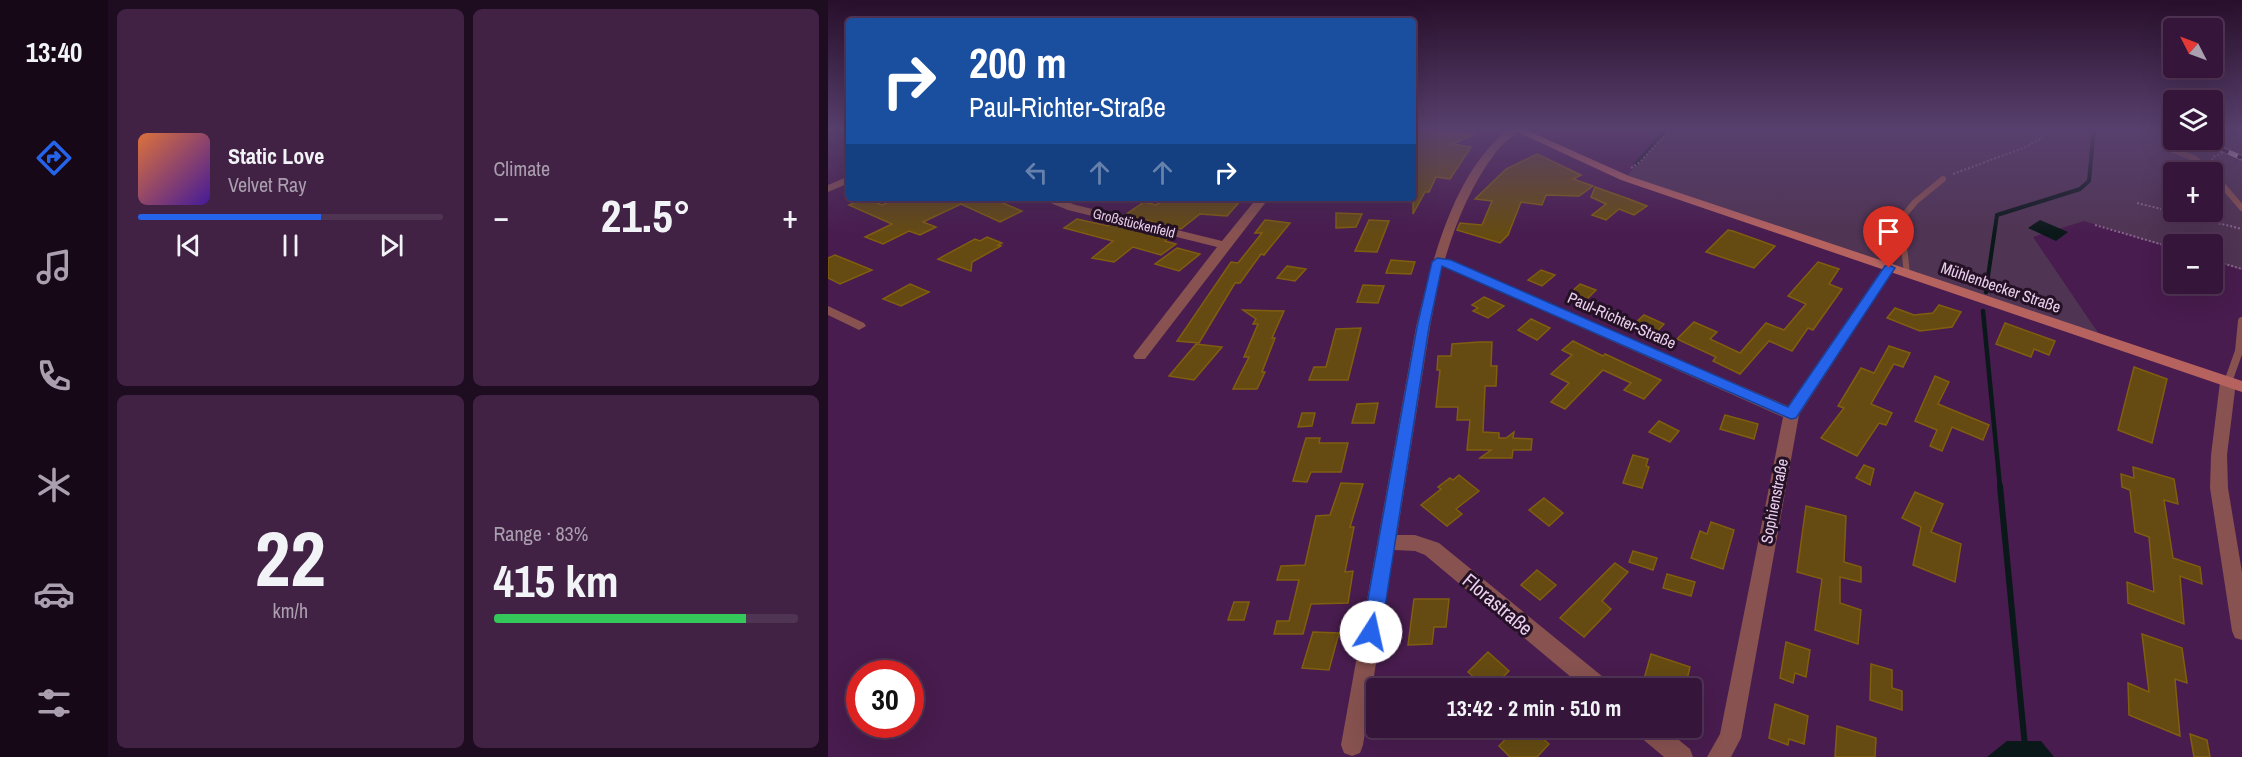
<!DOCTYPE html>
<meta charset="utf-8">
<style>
:root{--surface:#36153a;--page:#412245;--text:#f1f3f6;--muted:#aa9faf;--line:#503454;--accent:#2563eb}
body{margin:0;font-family:"Archivo Narrow",sans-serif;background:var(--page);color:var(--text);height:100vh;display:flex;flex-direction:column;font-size:22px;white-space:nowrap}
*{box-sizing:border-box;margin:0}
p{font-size:20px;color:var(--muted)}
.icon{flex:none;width:33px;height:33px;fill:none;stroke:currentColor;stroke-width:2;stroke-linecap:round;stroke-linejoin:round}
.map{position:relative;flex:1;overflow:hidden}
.side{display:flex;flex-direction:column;gap:9px;padding:9px;background:#1e0c20;width:720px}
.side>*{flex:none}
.banner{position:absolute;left:18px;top:18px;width:570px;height:183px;border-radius:6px;box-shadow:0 6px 24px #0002,0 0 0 2px var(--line);background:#1a4fa0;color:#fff;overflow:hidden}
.needle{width:39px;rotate:312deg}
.buttons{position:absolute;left:1335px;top:18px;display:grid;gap:12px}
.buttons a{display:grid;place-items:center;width:60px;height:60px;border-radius:6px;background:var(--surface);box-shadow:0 6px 24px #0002,0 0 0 2px var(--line);font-size:30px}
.speed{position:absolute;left:18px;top:660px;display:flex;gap:12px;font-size:30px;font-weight:700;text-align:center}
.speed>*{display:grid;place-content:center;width:78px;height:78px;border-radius:50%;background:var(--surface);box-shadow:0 6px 24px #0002,0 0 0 2px var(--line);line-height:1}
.speed .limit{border:9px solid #d22;background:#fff;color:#111}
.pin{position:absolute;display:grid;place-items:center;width:51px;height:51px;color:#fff;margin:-62px -26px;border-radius:50% 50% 50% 0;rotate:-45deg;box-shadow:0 0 6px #0007}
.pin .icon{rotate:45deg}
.me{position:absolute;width:66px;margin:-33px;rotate:10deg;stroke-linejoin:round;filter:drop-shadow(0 0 4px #0008)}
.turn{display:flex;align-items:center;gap:21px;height:126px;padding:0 24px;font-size:27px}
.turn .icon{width:78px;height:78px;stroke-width:2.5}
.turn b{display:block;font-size:42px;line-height:51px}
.lanes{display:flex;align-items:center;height:57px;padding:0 24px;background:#0003;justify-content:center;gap:30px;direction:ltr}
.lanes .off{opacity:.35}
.big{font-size:45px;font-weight:700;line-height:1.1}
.side .widget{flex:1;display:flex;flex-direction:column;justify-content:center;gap:9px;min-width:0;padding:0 21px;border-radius:9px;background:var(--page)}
.side .dial{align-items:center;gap:0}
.dial b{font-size:78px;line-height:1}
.song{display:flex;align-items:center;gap:18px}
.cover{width:72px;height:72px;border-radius:9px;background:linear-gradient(135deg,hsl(20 70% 55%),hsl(260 70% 35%))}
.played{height:6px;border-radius:3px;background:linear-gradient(90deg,var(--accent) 60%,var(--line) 60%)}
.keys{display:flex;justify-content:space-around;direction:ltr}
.heat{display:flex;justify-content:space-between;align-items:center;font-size:33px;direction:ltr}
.charge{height:9px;border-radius:4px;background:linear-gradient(90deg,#34c759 83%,var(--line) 0)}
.side .tiles{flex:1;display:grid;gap:9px;grid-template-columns:repeat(2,1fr)}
.trip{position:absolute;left:538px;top:678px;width:336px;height:60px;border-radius:6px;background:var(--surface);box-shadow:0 6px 24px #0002,0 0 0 2px var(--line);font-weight:700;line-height:60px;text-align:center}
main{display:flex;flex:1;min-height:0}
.menu{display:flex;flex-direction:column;width:108px;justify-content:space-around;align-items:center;background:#160817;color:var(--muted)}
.menu .icon{width:42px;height:42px}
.menu .current{color:var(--accent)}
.menu b{font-size:27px;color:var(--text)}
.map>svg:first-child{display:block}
.green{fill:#4f3453;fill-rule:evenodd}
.water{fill:#0a1819}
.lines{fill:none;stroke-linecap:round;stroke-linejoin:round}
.stream-far2{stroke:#0a1819;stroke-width:4}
.stream-far1{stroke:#0a1819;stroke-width:4.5}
.stream{stroke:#0a1819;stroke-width:6}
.building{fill:#654b12;stroke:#805e0f;stroke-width:1.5}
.path{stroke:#89648e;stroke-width:2;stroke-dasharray:2 2;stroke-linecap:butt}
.service-far1{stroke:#875250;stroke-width:6}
.service{stroke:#875250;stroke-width:8}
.minor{fill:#875250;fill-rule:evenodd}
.secondary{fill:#b66360;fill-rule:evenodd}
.rail-casing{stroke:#cbacce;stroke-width:5}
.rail{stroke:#241126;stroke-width:4;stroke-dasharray:10;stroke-linecap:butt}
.route{fill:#2563eb;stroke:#184099;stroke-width:1.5}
.labels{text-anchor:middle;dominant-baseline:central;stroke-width:6;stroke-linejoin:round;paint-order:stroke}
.far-street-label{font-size:14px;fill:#ebd0ee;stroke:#241126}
.street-label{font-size:16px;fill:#ebd0ee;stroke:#241126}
.near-street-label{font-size:20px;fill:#ebd0ee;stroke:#241126}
</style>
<main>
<nav class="menu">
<b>13:40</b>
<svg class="icon current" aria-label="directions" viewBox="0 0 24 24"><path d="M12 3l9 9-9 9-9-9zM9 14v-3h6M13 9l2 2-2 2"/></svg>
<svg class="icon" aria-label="music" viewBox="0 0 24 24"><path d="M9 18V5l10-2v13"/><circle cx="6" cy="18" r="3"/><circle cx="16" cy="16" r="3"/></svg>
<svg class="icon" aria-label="phone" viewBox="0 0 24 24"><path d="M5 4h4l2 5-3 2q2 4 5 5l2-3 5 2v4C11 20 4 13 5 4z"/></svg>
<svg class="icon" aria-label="climate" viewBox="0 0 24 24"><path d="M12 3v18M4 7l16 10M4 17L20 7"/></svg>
<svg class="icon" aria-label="car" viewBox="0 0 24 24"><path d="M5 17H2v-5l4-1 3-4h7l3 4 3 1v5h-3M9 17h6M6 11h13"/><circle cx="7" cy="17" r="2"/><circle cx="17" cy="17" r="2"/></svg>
<svg class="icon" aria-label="filters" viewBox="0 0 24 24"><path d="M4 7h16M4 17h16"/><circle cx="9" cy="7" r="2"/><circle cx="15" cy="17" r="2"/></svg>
</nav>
<section class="side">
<div class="tiles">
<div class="widget">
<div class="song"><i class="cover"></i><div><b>Static Love</b><p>Velvet Ray</p></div></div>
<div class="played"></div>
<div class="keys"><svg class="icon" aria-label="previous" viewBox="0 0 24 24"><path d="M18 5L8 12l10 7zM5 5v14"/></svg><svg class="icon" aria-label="pause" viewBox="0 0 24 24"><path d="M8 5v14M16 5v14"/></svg><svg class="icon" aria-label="next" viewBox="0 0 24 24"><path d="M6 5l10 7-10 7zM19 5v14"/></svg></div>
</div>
<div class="widget"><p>Climate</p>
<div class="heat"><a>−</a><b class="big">21.5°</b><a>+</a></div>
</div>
<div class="widget dial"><b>22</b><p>km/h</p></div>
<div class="widget"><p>Range · 83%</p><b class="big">415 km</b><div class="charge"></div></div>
</div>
</section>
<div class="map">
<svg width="1414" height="757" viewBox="0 0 1414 757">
<rect width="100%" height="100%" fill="#481c4e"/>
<path class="green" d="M840,128h505l1,12h38l1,-12h29v142l-29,-9 -1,-17h-38l-1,5 -89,-28 -51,16 70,103 -478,-162zM1346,172h38v40h-38z"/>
<g class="water">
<polygon points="1212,220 1240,232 1228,241 1200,228"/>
<polygon points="1179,741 1213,741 1226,757 1159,757"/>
</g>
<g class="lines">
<g class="stream-far2">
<polyline points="808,164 840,128"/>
<polyline points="1159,283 1169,215 1252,189 1261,181 1266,128"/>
</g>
<g class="stream-far1">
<polyline points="1158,292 1160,281"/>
<polyline points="1155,311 1172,487"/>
</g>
<polyline class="stream" points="1172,486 1198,757"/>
</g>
<g class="building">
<polygon points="593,128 645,135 625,144 643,147 622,179 608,177 601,192 597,192 585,214 585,136"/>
<polygon points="709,154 753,175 745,179 765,186 751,196 718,195 714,205 693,202 680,235 672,243 629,230 632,223 654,225 664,201 647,199 678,169"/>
<polygon points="767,187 801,199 819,206 806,215 791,209 778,220 764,215 778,204 763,197"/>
<polygon points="37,198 54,205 69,198 163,198 194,211 172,222 133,204 95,222 108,227 92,235 81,231 55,244 37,237 64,224 21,205"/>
<polygon points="339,198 415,198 399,216 372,214 353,229 297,215 316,202 328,205"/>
<polygon points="508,213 534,214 528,227 508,228"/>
<polygon points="249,219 280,226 284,223 341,237 337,241 348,244 333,255 305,247 286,262 264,258 285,241 236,228"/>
<polygon points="437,220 462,223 436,255 433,254 412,283 407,283 371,343 349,341 403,262 410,263 434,233 427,233"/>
<polygon points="541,220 561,221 549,252 527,251"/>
<polygon points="900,230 905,231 947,246 926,268 878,252"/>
<polygon points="159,237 174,243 170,245 173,246 144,262 143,271 110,259 147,239 152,241"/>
<polygon points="349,248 372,254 351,271 327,264"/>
<polygon points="7,255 44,270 12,284 0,278 0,258"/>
<polygon points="563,260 587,262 583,274 558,273"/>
<polygon points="990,262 1011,269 1001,284 1014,289 985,330 980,328 964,351 941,341 912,374 885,361 888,357 849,339 866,322 889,332 882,339 912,353 938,323 956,330 978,304 960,296"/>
<polygon points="459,266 478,269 467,281 449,278"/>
<polygon points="713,270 727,275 714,286 700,280"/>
<polygon points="82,284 101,292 73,306 55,299"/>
<polygon points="752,284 768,290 757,301 740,295"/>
<polygon points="535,285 556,286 550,303 529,302"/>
<polygon points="656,297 676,306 660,318 645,311 650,308 644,305"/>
<polygon points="1111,305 1133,312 1124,327 1092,331 1059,318 1067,308 1086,315 1105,313"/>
<polygon points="415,310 456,311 444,338 447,338 434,372 437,372 429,389 405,389 421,357 416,357 430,324 425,324 428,319"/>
<polygon points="816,315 836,324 826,335 805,325"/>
<polygon points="703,319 722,328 709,340 690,330"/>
<polygon points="1177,323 1227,341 1221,355 1206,349 1203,357 1168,344"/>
<polygon points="533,328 520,380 481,380 486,367 498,367 508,329"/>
<polygon points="745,341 775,356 777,354 833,380 816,399 796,390 803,383 775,370 737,409 723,402 741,383 723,374 744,355 734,350"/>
<polygon points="651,342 664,342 663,366 669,366 668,386 657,386 655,432 671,433 671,438 678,438 686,432 685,438 704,439 703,450 685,450 684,458 652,458 663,450 639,450 642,420 629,420 630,407 608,407 612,370 609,370 610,356 623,356 624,344"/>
<polygon points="368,344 394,347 366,380 341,376"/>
<polygon points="1061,346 1082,353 1075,367 1066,364 1043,404 1064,413 1058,425 1051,423 1029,456 993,438 1016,408 1010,406 1033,368 1046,373"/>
<polygon points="1306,367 1339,379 1324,443 1290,430"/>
<polygon points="1107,376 1121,382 1110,404 1161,425 1155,440 1124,427 1114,451 1102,446 1109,430 1087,421"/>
<polygon points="550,403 546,423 524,423 529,404"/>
<polygon points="474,413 487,413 484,426 470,427"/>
<polygon points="897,415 930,424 926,439 892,429"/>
<polygon points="831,421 851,431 842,442 821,432"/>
<polygon points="478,438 492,438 491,443 520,443 513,472 483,472 479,482 465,481"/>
<polygon points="805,455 820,459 818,466 821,467 814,488 795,483"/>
<polygon points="1036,465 1046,469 1042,485 1028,478"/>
<polygon points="1305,467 1346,479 1350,504 1336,500 1345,558 1372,567 1374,584 1352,576 1356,624 1300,603 1299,582 1326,592 1321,537 1307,532 1302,490 1294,487 1293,474 1306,478"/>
<polygon points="631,475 651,491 628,509 634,514 619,526 593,505 613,489 610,487 622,478 625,480"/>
<polygon points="513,483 535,484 522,527 526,527 517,572 525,571 520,603 483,604 475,634 446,634 449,621 461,621 471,580 449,580 453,566 477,565 488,516 502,515"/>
<polygon points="1087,492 1115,504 1103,532 1133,544 1127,582 1085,565 1093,527 1074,518"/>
<polygon points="716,498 735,513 721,526 701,510"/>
<polygon points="978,506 1018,516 1016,562 1033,567 1033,582 1012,577 1012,603 1033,610 1030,644 987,630 994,579 969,572"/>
<polygon points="883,522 906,530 895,569 863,558 872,531 879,534"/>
<polygon points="805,551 829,558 825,570 801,562"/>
<polygon points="787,563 800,572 774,601 783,609 756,637 732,618"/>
<polygon points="709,570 728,585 712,600 693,585"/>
<polygon points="839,574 867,582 863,596 835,588"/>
<polygon points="586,599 621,599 618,627 606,627 604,644 580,645"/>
<polygon points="406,602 421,602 416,620 400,620"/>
<polygon points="485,632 511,633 501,670 474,668"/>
<polygon points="1314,634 1354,648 1359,683 1347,679 1352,736 1301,715 1300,683 1321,692"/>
<polygon points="958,642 982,650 978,677 967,673 965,683 952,678"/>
<polygon points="660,652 681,671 664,688 658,688 640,672"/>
<polygon points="823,654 862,667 857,688 821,688 823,682 816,679"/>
<polygon points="1043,664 1064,670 1064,688 1074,691 1074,710 1042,700"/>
<polygon points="947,704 980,716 976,744 961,739 960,745 941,738"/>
<polygon points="1009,726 1048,738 1047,757 1007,757"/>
<polygon points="688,728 703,728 721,744 709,757 682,757 671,746"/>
<polygon points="1362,734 1379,740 1382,757 1366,757"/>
</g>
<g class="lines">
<g class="path">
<polyline points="1342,128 1346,130"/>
<polyline points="1366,140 1395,153 1385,157 1384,160"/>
<polyline points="803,168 812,162 844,128"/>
<polyline points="1125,174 1198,147 1212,139 1219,128"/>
<polyline points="1309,203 1414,229"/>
<polyline points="1267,225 1346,248"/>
<polyline points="1384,260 1414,269"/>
</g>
<g class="service-far1">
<polyline points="1407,128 1414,131"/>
<polyline points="1345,150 1366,158 1384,172"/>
<polyline points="1384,173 1414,208"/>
<polyline points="1079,274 1073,219 1087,202 1115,179"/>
</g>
<polyline class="service" points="1400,382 1411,351 1414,321"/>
<g class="minor">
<path d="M682,128l10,1c-8,8 -17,14 -24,23 -24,31 -40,70 -51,107l343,147 97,-141h8l2,3 -96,147 -58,323 -10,19h-24l13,-23 63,-317 -341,-151 -12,61 -33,208h18l24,8 169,138 3,7h-27l-159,-133 -10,-4 -21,-1 -31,195 -3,8 -8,3 -8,-3 -3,-8 75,-418c16,-65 37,-156 94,-199z"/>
<polygon points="21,176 21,183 0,192 0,185"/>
<polygon points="210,198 227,198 248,205 394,241 429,198 441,198 317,359 307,359 305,356 307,353 389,247 240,210"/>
<polygon points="0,306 36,323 38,326 31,330 0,315"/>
<polygon points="1400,377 1408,382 1399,455 1400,488 1414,572 1414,640 1407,638 1404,631 1382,488 1383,455 1392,382"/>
<polygon points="808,728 836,728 862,749 865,757 836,757 811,736"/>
</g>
<polygon class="secondary" points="681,128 694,128 801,176 1414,381 1414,392 793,180"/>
<defs>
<polyline id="rail" points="1373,140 1414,158"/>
</defs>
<use href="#rail" class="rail-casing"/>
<use href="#rail" class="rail"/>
</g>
<linearGradient id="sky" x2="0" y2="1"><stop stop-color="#280f2b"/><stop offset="0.55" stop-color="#58406e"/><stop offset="1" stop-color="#58406e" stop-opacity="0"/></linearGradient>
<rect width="1414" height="234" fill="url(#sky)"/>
<polygon class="route" points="609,258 623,260 960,407 1057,266 1061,265 1067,268 968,418 963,419 614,266 601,327 553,632 550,638 543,641 537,638 534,632 589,327 604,262"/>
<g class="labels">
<g class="far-street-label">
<text transform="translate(306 223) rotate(14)">Großstückenfeld</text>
</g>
<g class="street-label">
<text transform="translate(1173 287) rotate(19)">Mühlenbecker Straße</text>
<text transform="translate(794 320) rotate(24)">Paul-Richter-Straße</text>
<text transform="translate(946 501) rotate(-79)">Sophienstraße</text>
</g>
<g class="near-street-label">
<text transform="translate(670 604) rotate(40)">Florastraße</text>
</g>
</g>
</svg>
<div class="buttons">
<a><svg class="needle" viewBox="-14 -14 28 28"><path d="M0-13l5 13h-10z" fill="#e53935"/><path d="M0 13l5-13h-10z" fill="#aa9faf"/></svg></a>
<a><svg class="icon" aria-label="layers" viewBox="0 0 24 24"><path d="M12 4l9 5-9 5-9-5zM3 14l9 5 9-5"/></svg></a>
<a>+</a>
<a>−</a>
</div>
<div class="speed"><div class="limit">30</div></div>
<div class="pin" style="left:1061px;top:268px;background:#d93025"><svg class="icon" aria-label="arrive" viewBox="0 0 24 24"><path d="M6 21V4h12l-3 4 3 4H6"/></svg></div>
<svg class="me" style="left:543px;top:632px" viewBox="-20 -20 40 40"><circle r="19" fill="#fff"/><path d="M0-13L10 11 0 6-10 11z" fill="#2563eb"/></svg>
<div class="trip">13:42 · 2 min · 510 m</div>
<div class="banner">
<div class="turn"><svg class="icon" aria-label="right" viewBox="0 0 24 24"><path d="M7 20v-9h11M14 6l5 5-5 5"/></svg><div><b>200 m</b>Paul-Richter-Straße</div></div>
<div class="lanes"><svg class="icon off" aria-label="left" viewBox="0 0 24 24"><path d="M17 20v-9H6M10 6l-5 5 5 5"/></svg><svg class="icon off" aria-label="ahead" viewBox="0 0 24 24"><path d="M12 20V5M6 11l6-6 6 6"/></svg><svg class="icon off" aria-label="ahead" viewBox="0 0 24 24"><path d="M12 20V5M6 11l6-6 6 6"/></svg><svg class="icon" aria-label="right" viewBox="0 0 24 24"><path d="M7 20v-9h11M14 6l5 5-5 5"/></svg></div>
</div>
</div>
</main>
